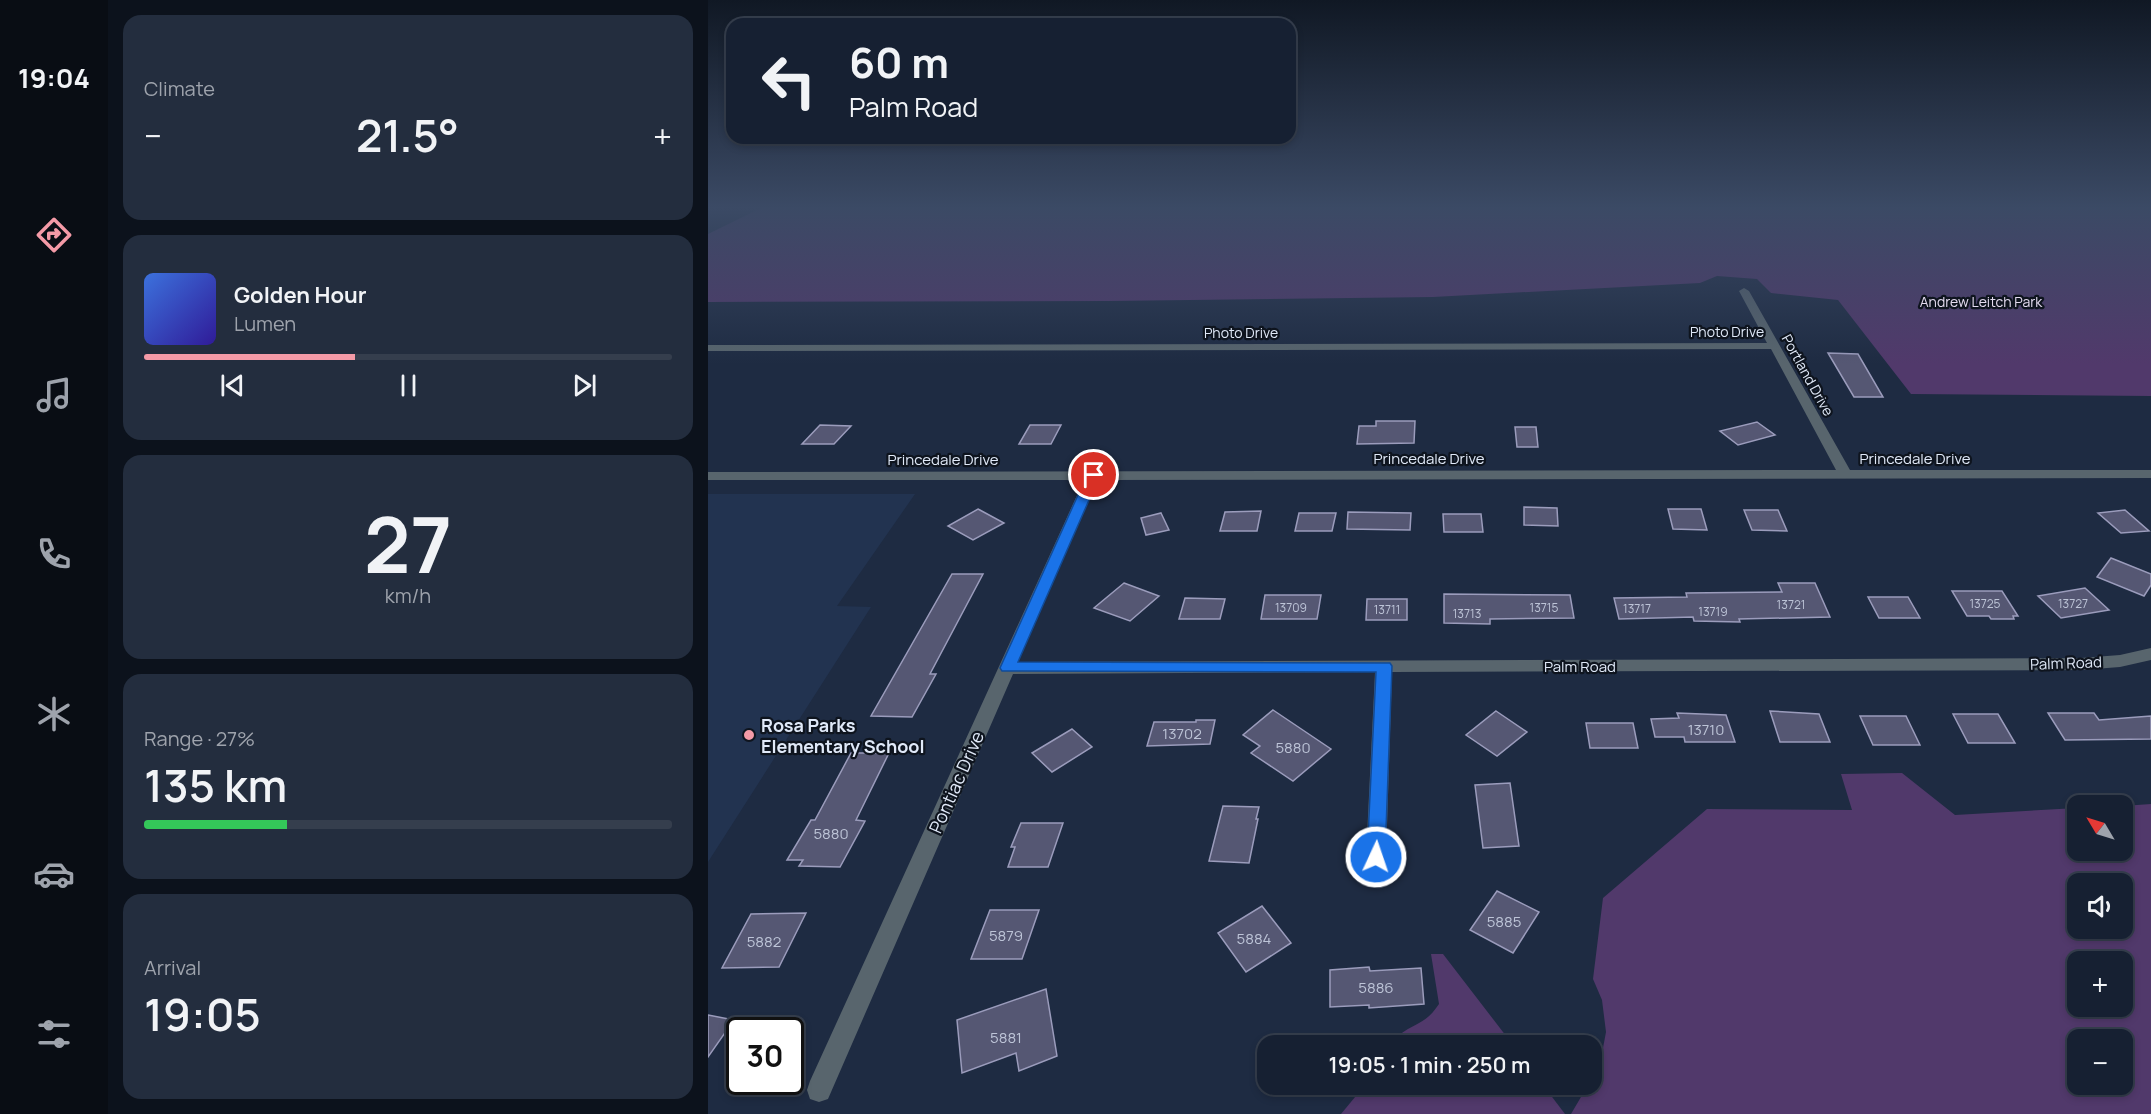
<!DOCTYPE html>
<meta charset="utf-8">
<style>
:root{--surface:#162032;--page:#232d3e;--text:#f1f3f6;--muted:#9ea3ac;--line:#353e4d;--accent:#f49aa7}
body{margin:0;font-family:Manrope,sans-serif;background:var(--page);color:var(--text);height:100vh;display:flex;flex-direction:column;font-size:22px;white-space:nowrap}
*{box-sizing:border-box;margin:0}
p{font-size:20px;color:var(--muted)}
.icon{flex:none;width:33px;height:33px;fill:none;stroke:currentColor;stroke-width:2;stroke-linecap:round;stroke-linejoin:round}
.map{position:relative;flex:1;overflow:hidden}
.sheet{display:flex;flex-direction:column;gap:15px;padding:15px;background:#0c121c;width:600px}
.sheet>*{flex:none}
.guide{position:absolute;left:18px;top:18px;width:570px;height:126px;border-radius:18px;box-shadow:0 3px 9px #0003,0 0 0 2px var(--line);background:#162032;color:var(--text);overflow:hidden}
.needle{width:39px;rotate:308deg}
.buttons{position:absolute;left:1359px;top:795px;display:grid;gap:12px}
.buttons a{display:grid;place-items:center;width:66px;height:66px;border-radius:12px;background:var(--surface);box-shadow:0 3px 9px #0003,0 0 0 2px var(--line);font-size:30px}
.speed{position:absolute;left:18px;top:1017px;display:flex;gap:12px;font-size:30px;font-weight:700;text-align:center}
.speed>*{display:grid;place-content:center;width:78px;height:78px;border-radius:50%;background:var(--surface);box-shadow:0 3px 9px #0003,0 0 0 2px var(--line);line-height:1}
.speed .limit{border:3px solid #111;border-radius:9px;background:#fff;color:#111}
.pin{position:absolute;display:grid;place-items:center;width:51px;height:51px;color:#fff;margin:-26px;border:3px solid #fff;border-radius:50%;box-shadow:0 2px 6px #0007}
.me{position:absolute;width:66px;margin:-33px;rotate:3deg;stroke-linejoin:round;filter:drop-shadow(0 0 4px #0008)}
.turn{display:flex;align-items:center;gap:21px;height:126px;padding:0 24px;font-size:27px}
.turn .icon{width:78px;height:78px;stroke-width:2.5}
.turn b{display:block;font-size:42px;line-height:51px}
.big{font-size:45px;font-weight:600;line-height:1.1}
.sheet .widget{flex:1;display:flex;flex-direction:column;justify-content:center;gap:9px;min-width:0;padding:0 21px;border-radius:18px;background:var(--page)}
.sheet .dial{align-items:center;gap:0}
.dial b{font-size:78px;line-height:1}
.song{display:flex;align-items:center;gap:18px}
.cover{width:72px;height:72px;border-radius:9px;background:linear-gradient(135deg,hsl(220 70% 55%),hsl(250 70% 35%))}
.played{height:6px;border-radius:3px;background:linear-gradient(90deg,var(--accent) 40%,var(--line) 40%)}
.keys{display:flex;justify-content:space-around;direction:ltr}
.heat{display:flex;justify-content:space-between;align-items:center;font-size:33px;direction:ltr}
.charge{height:9px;border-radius:4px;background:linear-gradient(90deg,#34c759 27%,var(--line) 0)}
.trip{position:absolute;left:549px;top:1035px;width:345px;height:60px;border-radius:18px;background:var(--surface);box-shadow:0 3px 9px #0003,0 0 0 2px var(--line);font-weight:600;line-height:60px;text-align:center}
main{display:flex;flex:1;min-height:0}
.dock{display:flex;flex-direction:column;width:108px;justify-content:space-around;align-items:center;background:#090d14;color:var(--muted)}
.dock .icon{width:42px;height:42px}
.dock .selected{color:var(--accent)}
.dock b{font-size:27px;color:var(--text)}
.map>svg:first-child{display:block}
.built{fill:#223350}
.green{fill:#51396b;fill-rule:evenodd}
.building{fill:#555773;stroke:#9b9cbc;stroke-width:1.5}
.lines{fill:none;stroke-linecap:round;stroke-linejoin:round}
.minor{fill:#58656d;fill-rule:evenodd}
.route{fill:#1a73e8;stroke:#114b97;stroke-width:1.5}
.poi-dot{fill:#f49aa7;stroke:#0e141e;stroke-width:2}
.labels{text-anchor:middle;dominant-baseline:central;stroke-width:4.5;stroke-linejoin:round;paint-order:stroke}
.number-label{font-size:12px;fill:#bdc4d7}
.far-park-label{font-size:14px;fill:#e5dcf0;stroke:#0e141e}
.far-street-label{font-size:14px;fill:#e0e9f8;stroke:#0e141e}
.street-label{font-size:15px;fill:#e0e9f8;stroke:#0e141e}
.near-number-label{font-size:15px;fill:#bdc4d7}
.near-poi-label{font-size:18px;font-weight:bold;fill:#e0e9f8;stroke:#0e141e;text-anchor:start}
.near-street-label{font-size:18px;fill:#e0e9f8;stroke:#0e141e}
</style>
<main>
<nav class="dock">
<b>19:04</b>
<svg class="icon selected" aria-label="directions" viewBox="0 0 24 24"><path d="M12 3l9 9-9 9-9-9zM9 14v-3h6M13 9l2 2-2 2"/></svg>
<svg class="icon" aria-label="music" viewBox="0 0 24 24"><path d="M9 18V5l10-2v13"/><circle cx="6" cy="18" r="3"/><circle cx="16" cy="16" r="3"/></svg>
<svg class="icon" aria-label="phone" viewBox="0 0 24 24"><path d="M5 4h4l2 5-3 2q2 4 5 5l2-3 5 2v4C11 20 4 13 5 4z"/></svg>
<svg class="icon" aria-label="climate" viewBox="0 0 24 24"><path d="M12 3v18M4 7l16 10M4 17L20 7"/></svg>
<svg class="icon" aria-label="car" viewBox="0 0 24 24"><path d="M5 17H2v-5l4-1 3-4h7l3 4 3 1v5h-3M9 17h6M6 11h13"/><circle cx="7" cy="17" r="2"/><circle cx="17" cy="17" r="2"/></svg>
<svg class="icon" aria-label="filters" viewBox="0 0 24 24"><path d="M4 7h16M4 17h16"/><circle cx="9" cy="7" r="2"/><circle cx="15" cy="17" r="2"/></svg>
</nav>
<section class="sheet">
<div class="widget"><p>Climate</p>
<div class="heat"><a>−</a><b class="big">21.5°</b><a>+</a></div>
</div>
<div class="widget">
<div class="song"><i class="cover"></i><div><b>Golden Hour</b><p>Lumen</p></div></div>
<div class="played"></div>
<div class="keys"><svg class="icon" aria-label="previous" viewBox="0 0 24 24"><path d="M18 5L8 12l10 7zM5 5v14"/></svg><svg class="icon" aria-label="pause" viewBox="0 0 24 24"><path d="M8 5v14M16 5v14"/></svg><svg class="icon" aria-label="next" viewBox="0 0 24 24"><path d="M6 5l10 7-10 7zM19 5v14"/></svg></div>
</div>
<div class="widget dial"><b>27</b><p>km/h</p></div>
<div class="widget"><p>Range · 27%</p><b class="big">135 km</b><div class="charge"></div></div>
<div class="widget"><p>Arrival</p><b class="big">19:05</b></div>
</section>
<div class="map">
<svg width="1443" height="1114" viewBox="0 0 1443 1114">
<rect width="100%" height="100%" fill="#1e2b42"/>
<polygon class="built" points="0,494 207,494 129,606 163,607 0,862"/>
<g class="green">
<polygon points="53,208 1443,208 1443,396 1203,394 1130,300 1063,293 1049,279 1009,276 992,283 725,297 401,301 0,302 0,234"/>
<path d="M1194,773l53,42 122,-7 1,42h44l1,-44 28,-2v310h-580l17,-29 4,-1v-5l8,-15 6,-32 -4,-32 -9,-21 10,-81 104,-89 145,1 -11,-36zM1370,884h44v44h-44zM1370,962h44v44h-44zM1370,1040h44v44h-44z"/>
<path d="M723,954h12l70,91h-130l5,-9h10c19,-15 27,-11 41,-32z"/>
<polygon points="657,1085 835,1085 857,1114 633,1114"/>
</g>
<g class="building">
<polygon points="1120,353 1150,354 1175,397 1146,397"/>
<polygon points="668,421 707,421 706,443 649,444 651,426 668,426"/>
<polygon points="1049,422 1067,435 1030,445 1012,431"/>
<polygon points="112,425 143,426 126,444 94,444"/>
<polygon points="322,425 353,425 343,444 311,444"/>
<polygon points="807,427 828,427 830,447 809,447"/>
<polygon points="816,507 849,508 850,526 816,525"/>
<polygon points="270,509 296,523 265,540 240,526"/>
<polygon points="960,509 993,509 999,530 965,529"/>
<polygon points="1036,510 1070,510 1079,531 1044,530"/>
<polygon points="1417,510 1441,531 1413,533 1390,513"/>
<polygon points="553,511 549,531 512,531 517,512"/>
<polygon points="640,512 703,513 702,530 639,529"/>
<polygon points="453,513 461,530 438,535 433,518"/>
<polygon points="591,513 628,513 624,531 587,531"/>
<polygon points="735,514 773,514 775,532 736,532"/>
<polygon points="1403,558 1443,574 1443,585 1436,596 1389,577"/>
<polygon points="244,574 275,574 222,674 228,674 204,717 163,716"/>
<polygon points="416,583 451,596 422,621 386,608"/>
<polygon points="1070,583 1107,583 1122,617 1031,619 1032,622 986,621 985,617 911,619 906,598 979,597 978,593 1074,592"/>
<polygon points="1377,588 1401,610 1353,618 1330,596"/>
<polygon points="1244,591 1294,591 1310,616 1305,616 1306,619 1283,619 1281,616 1259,616"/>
<polygon points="736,594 862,595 866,618 782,619 782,624 736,623"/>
<polygon points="557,595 613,595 609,619 553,619"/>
<polygon points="1160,597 1200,597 1212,618 1171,618"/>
<polygon points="477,598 517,599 512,619 471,619"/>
<polygon points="659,599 699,599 699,620 658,620"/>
<polygon points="565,710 623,749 585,781 543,753 552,746 535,735"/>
<polygon points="788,711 819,732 789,756 758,735"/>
<polygon points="1062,711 1111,714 1122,742 1072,742"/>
<polygon points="969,713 1018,715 1027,742 977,742 976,737 947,737 943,719 971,718"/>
<polygon points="1340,713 1386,713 1391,720 1443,716 1443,739 1357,740"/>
<polygon points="1245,714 1290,714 1307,743 1260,743"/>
<polygon points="1152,716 1198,716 1212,745 1165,745"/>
<polygon points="488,720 507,720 502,744 439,746 446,722 488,722"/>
<polygon points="878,723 925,723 930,748 882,748"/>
<polygon points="364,729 384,747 344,772 324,753"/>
<polygon points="143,753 181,753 148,820 157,821 132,867 91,866 95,860 79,860 103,820 107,820"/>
<polygon points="802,783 811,846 775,848 767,785"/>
<polygon points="515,806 551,807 548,819 550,819 541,863 501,861"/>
<polygon points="313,823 355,823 340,867 300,867 307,847 303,847"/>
<polygon points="789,891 831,912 805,953 762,930"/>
<polygon points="554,906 583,943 538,972 510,933"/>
<polygon points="282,910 331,910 314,959 263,959"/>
<polygon points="98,913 71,967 14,968 43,914"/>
<polygon points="661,967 662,971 713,968 716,1004 661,1008 661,1005 622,1007 622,970"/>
<polygon points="338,989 349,1056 311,1071 308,1053 254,1073 249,1020"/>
<polygon points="0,1015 26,1020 0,1057"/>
</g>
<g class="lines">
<polygon class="minor" points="1036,288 1041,291 1142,470 1443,470 1443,478 390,480 310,662 1373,658 1412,655 1443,648 1443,660 1412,667 1373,670 684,672 678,857 675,863 668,865 661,863 658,857 667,672 305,674 120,1099 111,1102 102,1099 99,1090 102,1081 376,480 0,480 0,472 1128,470 1063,349 0,351 0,345 1059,343 1031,291"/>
</g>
<linearGradient id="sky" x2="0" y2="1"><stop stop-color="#101824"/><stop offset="0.57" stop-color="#3b4a65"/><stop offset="1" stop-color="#3b4a65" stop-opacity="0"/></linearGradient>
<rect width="1443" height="364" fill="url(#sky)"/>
<polygon class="route" points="386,471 392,475 310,662 682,663 684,666 677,857 674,863 668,865 661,863 659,857 668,672 294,671 292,668 379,475"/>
<circle class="poi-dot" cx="41" cy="735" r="6"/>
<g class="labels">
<g class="number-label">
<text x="1277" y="603">13725</text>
<text x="1365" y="603">13727</text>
<text x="1083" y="604">13721</text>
<text x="583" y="607">13709</text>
<text x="836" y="607">13715</text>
<text x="929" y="608">13717</text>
<text x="679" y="609">13711</text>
<text x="1005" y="611">13719</text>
<text x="759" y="613">13713</text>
</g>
<g class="far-park-label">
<text x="1273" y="301">Andrew Leitch Park</text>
</g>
<g class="far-street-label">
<text x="1019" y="331">Photo Drive</text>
<text x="533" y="332">Photo Drive</text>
<text transform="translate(1100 375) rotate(61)">Portland Drive</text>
</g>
<g class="street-label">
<text x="721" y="458">Princedale Drive</text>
<text x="1207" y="458">Princedale Drive</text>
<text x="235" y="459">Princedale Drive</text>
<text transform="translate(1358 663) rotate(-2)">Palm Road</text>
<text x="872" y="666">Palm Road</text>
</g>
<g class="near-number-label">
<text x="998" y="729">13710</text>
<text x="474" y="733">13702</text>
<text x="585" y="747">5880</text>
<text x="123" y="833">5880</text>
<text x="796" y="921">5885</text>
<text x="298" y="935">5879</text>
<text x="546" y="938">5884</text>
<text x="56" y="941">5882</text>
<text x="668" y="987">5886</text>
<text x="298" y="1037">5881</text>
</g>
<g class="near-poi-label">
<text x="53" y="725">Rosa Parks<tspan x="53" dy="21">Elementary School</tspan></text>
</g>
<g class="near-street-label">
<text transform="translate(248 782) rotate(-66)">Pontiac Drive</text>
</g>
</g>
</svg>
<div class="buttons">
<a><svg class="needle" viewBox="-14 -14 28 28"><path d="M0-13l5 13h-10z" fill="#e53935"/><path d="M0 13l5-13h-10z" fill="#9ea3ac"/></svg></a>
<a><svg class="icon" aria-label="sound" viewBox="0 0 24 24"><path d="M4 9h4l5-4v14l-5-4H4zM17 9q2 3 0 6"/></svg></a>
<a>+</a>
<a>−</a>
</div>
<div class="speed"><div class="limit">30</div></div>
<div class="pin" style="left:386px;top:475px;background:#d93025"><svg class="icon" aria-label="arrive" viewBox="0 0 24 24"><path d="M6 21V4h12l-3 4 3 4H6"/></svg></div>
<svg class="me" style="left:668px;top:857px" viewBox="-20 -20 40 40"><circle r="17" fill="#1a73e8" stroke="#fff" stroke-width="3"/><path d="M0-11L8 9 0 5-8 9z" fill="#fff"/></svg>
<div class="trip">19:05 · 1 min · 250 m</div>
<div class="guide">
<div class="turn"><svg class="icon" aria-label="left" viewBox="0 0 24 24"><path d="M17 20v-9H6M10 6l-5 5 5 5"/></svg><div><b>60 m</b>Palm Road</div></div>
</div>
</div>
</main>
